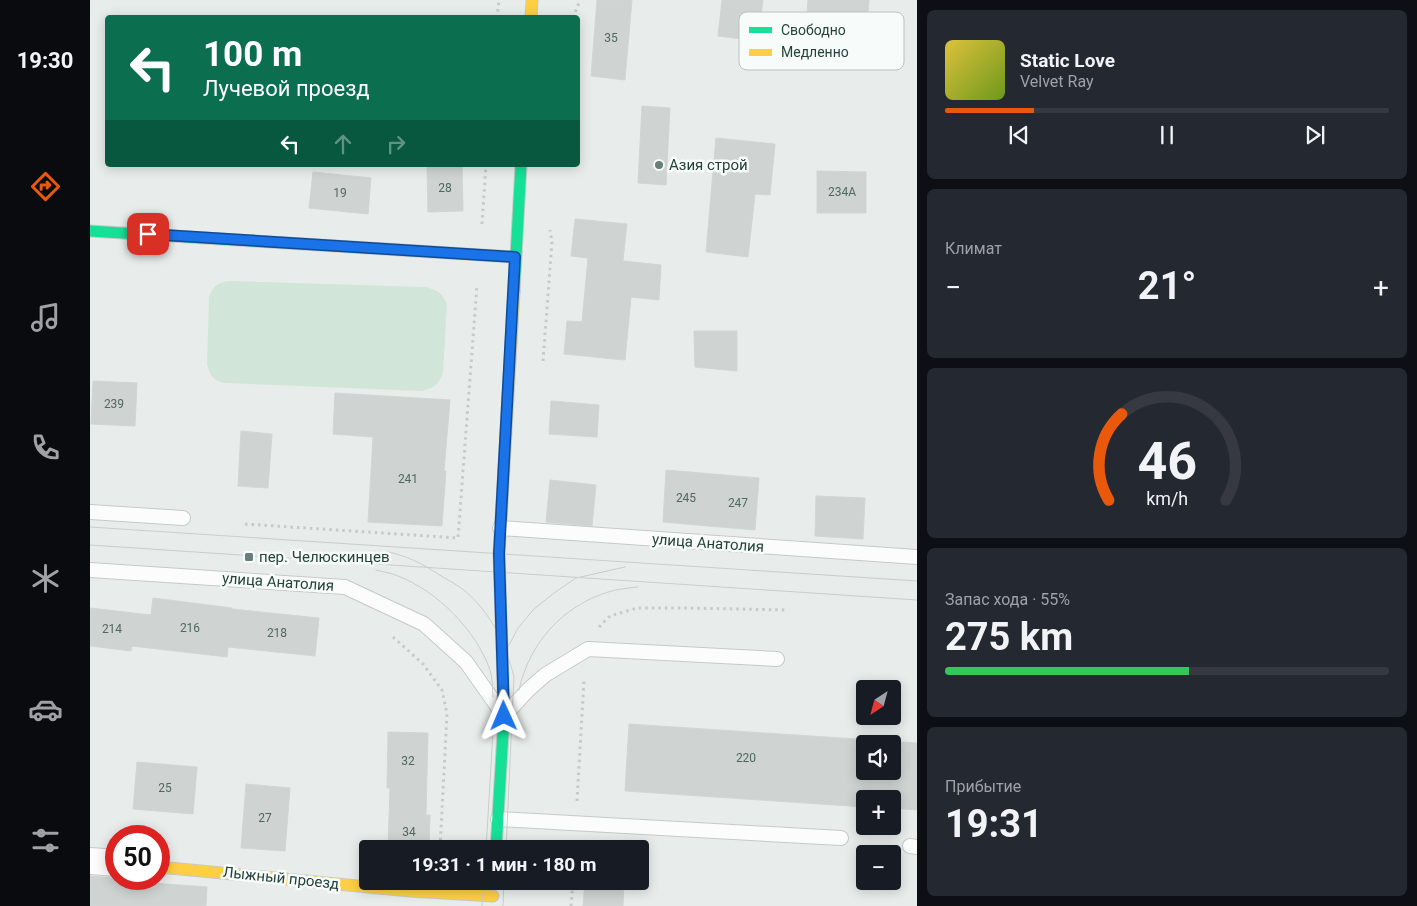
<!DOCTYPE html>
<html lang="ru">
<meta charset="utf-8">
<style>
:root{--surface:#171b24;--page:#242831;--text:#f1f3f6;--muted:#9ea1a6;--line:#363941;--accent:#ea580c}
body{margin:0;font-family:Roboto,sans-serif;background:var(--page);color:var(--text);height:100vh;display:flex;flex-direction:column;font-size:19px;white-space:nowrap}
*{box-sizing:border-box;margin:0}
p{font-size:16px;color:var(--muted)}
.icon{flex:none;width:28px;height:28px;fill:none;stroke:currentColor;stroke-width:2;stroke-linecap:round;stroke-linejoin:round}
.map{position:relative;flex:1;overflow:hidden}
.details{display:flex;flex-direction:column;gap:10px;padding:10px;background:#0d0f14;width:500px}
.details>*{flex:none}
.hud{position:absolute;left:15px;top:15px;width:475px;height:152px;border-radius:5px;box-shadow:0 2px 12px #0003;background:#0b6e4f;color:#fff;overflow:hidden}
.needle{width:32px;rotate:216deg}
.buttons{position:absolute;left:766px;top:680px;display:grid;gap:10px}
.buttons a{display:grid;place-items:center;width:45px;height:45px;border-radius:5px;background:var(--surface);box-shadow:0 2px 12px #0003;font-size:25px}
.speed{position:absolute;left:15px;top:825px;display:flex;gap:10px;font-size:25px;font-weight:700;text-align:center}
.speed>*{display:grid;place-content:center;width:65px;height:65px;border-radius:50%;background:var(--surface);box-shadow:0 2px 12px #0003;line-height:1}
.speed .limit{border:8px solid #d22;background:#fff;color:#111}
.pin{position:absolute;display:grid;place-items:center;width:42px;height:42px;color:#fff;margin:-21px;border-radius:10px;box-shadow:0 2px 8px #0006}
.me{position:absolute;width:55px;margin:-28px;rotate:359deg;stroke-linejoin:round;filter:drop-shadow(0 0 4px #0008)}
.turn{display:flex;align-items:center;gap:18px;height:105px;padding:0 15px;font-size:22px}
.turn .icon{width:65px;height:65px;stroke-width:2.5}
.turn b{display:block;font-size:35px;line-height:42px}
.lanes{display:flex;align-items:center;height:48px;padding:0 15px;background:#0003;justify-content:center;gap:25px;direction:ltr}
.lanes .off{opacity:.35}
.big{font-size:38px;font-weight:700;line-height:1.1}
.details .card{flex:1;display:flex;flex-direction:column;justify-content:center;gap:8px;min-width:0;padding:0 18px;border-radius:8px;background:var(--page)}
.details .dial{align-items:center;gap:0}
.dial svg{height:130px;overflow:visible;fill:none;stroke:var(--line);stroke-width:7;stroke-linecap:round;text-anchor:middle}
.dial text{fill:var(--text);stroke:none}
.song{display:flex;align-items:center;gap:15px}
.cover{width:60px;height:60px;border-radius:8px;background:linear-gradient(135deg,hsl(50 70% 55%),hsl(80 70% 35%))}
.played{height:5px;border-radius:2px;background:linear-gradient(90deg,var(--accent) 20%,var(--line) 20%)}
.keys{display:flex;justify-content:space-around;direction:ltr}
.heat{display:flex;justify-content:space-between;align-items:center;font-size:28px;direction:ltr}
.charge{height:8px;border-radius:4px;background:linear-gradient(90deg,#34c759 55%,var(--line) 0)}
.trip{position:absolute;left:269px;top:840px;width:290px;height:50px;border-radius:5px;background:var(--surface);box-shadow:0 2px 12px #0003;font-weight:700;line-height:50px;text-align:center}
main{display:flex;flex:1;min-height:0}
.menu{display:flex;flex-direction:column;width:90px;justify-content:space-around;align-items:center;background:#090b0e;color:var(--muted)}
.menu .icon{width:35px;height:35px}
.menu .active{color:var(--accent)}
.menu b{font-size:22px;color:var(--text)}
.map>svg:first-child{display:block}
.green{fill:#d1e6d8}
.building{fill:#cfd4d2;stroke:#d1d6d4;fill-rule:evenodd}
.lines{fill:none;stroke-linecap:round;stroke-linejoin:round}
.lane-casing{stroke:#c5cac8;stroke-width:16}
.street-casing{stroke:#c5cac8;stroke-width:28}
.fast-casing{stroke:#c3cbc8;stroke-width:13}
.slow-casing{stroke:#c3cbc8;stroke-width:13}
.path{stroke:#c3ccca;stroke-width:3;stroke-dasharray:2.5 4;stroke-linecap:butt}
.lane{stroke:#fcfcfc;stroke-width:14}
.street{stroke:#fcfcfc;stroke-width:26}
.fast{stroke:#16e098;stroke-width:11}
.slow{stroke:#ffcf43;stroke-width:11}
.tram{stroke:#c9cdcc;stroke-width:1}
.route-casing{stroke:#114b97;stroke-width:12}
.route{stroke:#1a73e8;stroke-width:9}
.poi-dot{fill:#697e78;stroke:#f7fbf9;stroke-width:2}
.labels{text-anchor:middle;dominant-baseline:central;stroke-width:5;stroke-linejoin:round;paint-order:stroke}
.number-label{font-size:12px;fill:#506761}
.poi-label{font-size:15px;fill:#24423a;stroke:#f7fbf9;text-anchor:start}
.street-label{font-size:15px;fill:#24423a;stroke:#f7fbf9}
.key{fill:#f7fbf9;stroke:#b8c4c0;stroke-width:1}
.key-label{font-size:14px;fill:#24423a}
</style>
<main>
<nav class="menu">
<b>19:30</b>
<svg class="icon active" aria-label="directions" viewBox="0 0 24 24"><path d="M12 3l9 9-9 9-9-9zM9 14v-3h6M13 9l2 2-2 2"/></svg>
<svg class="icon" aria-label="music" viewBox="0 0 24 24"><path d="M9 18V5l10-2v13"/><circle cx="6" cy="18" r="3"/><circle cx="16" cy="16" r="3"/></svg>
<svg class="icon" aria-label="phone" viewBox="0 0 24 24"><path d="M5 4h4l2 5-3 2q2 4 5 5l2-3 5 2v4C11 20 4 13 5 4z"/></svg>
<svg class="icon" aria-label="climate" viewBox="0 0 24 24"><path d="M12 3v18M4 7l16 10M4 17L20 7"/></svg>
<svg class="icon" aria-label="car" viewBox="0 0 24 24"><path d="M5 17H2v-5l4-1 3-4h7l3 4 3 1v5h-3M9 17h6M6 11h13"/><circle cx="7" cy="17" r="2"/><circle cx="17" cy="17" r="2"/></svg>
<svg class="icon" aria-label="filters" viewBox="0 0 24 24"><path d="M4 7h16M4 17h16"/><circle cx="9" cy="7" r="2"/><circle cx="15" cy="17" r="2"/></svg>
</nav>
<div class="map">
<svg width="827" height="906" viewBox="0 0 827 906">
<rect width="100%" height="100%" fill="#e8edeb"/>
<path class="green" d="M139,281l197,6c11,3 16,6 21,17l-4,69c-5,12 -9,15 -21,18l-198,-8c-11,-3 -14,-7 -17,-18l2,-68c4,-11 8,-14 20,-16z"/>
<g class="building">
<polygon points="507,0 542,0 535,80 501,76"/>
<polygon points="632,0 673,0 668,41 628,36"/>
<polygon points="718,0 779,0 774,61 727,57 727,42 715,41"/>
<polygon points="552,106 580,108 576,185 548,183"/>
<polygon points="626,138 685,144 680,195 665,194 658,257 616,252"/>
<polygon points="337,165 372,165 373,211 338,212"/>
<polygon points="727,171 776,172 776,213 727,213"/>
<polygon points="223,172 281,178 278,214 219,208"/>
<polygon points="485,219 537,224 533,261 571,265 569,300 541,297 535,360 474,354 477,321 492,322 498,258 481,256"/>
<polygon points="604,331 647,331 647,371 605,367"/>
<polygon points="3,381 47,383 45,426 1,424"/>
<polygon points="245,393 360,400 354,471 356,471 352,526 278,522 283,437 243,434"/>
<polygon points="461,401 509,405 507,437 459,434"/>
<polygon points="151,431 182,434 178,488 148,486"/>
<polygon points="576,470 669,478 665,530 573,522"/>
<polygon points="460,480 506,485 502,526 456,522"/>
<polygon points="726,496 775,498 773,539 725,536"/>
<polygon points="63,598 142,608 142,609 229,618 225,656 138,647 137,657 42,646 41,651 0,646 0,608 61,615"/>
<path d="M539,724l288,19v67l-25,-2v-9h-27v8l-240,-16zM775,744h27v27h-27z"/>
<polygon points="298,732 338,733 336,815 340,815 339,849 298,849 300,788 297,788"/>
<polygon points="47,762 107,767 103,814 43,809"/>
<polygon points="156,784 200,788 195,851 151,848"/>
<polygon points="0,876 35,879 35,881 117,887 116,906 0,906"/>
<polygon points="495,881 534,881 533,906 493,906"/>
</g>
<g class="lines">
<defs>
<g id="lane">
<polyline points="0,512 93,518"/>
<polyline points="410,528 827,557"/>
<polyline points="0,570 255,587 334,624 376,662 414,716 438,690 455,675 498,649 687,659"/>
<polyline points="408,819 751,838"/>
<polyline points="820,846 827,847"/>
</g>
<polyline id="street" points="0,861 26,863"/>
<g id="fast">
<polyline points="0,231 425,257"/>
<polyline points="424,292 431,165"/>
<polyline points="406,849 414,716 410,585"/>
</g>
<g id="slow">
<polyline points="441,18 442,0"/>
<polyline points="410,585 409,554 424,292"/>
<polyline points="69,867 320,891 403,896"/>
</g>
</defs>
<use href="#lane" class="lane-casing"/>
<use href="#street" class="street-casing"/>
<use href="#fast" class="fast-casing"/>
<use href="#slow" class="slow-casing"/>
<g class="path">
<polyline points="407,18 409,0"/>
<polyline points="483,18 490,0"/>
<polyline points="392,224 396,165"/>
<polyline points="453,361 462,242 460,230"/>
<polyline points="155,524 368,538 387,285"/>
<polyline points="509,627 520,616 547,608 596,608 697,610"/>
<polyline points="303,637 333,664 352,690 357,714 350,849"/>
<polyline points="487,801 494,680"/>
<polyline points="481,906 483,881"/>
</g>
<use href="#lane" class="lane"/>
<use href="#street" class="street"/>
<use href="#fast" class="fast"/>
<use href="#slow" class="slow"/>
<g class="tram">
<polyline points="0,527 827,581"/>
<polyline points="0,545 827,600"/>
<path d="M298,552c17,3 35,12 50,22 8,5 18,10 26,16 28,24 40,52 50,86l-8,173"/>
<path d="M286,570c7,2 15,3 22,6 39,15 78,54 92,94 3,8 2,19 3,27"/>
<path d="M429,690c10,-47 44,-84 89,-98 9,-3 21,-4 30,-5"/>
<polyline points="396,849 404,715 413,659 417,649 428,628 444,609 464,593 486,578 535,567"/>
<polyline points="392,906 394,881"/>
<polyline points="413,906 414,881"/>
</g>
</g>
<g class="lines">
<defs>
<polyline id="route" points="58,234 425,257 409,554 414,716"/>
</defs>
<use href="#route" class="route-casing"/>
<use href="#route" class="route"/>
</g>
<g class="poi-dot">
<circle cx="569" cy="165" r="5"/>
<rect x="154" y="552" width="10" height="10" rx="2.5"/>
</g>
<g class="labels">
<g class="number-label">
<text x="521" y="38">35</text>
<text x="355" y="188">28</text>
<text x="752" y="192">234А</text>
<text x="250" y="193">19</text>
<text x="24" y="404">239</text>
<text x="318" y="479">241</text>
<text x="596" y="498">245</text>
<text x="648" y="503">247</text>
<text x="100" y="628">216</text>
<text x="22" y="629">214</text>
<text x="187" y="633">218</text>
<text x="656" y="758">220</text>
<text x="318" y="761">32</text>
<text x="75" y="788">25</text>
<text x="175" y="818">27</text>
<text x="319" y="832">34</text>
</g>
<g class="poi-label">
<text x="579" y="165">Азия строй</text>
<text x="169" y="557">пер. Челюскинцев</text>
</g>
<g class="street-label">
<text transform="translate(618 543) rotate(4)">улица Анатолия</text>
<text transform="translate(188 582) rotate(4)">улица Анатолия</text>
<text transform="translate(191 878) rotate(6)">Лыжный проезд</text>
</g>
</g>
<rect x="649" y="12" width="165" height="58" rx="8" class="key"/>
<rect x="659" y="27" width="23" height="6" fill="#16e098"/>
<rect x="659" y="49" width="23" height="7" fill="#ffcf43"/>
<g class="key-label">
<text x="691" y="35">Свободно</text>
<text x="691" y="57">Медленно</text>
</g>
</svg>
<div class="buttons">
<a><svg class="needle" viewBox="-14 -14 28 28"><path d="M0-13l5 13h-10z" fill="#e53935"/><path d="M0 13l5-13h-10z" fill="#9ea1a6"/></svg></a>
<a><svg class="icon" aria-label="sound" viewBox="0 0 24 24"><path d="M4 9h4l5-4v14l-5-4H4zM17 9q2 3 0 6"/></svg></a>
<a>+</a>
<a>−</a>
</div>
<div class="speed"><div class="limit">50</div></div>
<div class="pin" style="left:58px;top:234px;background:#d93025"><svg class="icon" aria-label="arrive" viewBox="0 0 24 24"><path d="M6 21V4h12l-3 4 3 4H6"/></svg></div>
<svg class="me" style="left:414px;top:716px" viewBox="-20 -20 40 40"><path d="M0-17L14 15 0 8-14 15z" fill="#1a73e8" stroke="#fff" stroke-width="4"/></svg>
<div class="trip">19:31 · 1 мин · 180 m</div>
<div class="hud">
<div class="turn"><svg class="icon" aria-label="left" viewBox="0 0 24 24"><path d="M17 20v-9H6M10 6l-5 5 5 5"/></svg><div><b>100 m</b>Лучевой проезд</div></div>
<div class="lanes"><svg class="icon" aria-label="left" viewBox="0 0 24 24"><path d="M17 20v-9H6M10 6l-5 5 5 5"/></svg><svg class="icon off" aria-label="ahead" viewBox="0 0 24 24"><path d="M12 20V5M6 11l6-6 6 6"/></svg><svg class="icon off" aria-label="right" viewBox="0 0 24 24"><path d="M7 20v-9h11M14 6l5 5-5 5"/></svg></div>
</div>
</div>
<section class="details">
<div class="card">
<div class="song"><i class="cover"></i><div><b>Static Love</b><p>Velvet Ray</p></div></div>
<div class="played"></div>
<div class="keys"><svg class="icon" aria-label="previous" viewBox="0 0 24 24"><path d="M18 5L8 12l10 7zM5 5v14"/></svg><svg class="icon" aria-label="pause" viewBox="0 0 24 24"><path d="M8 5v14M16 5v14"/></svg><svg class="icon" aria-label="next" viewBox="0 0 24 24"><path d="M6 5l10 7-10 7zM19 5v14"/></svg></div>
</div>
<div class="card"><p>Климат</p>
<div class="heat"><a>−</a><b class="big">21°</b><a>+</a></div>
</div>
<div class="card dial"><svg viewBox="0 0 100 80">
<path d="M14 69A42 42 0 1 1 86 69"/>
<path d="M14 69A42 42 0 0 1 22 16" stroke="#ea580c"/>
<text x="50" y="56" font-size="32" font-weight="700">46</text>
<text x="50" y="72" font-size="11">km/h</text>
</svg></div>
<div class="card"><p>Запас хода · 55%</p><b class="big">275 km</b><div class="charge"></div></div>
<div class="card"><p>Прибытие</p><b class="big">19:31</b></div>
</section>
</main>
